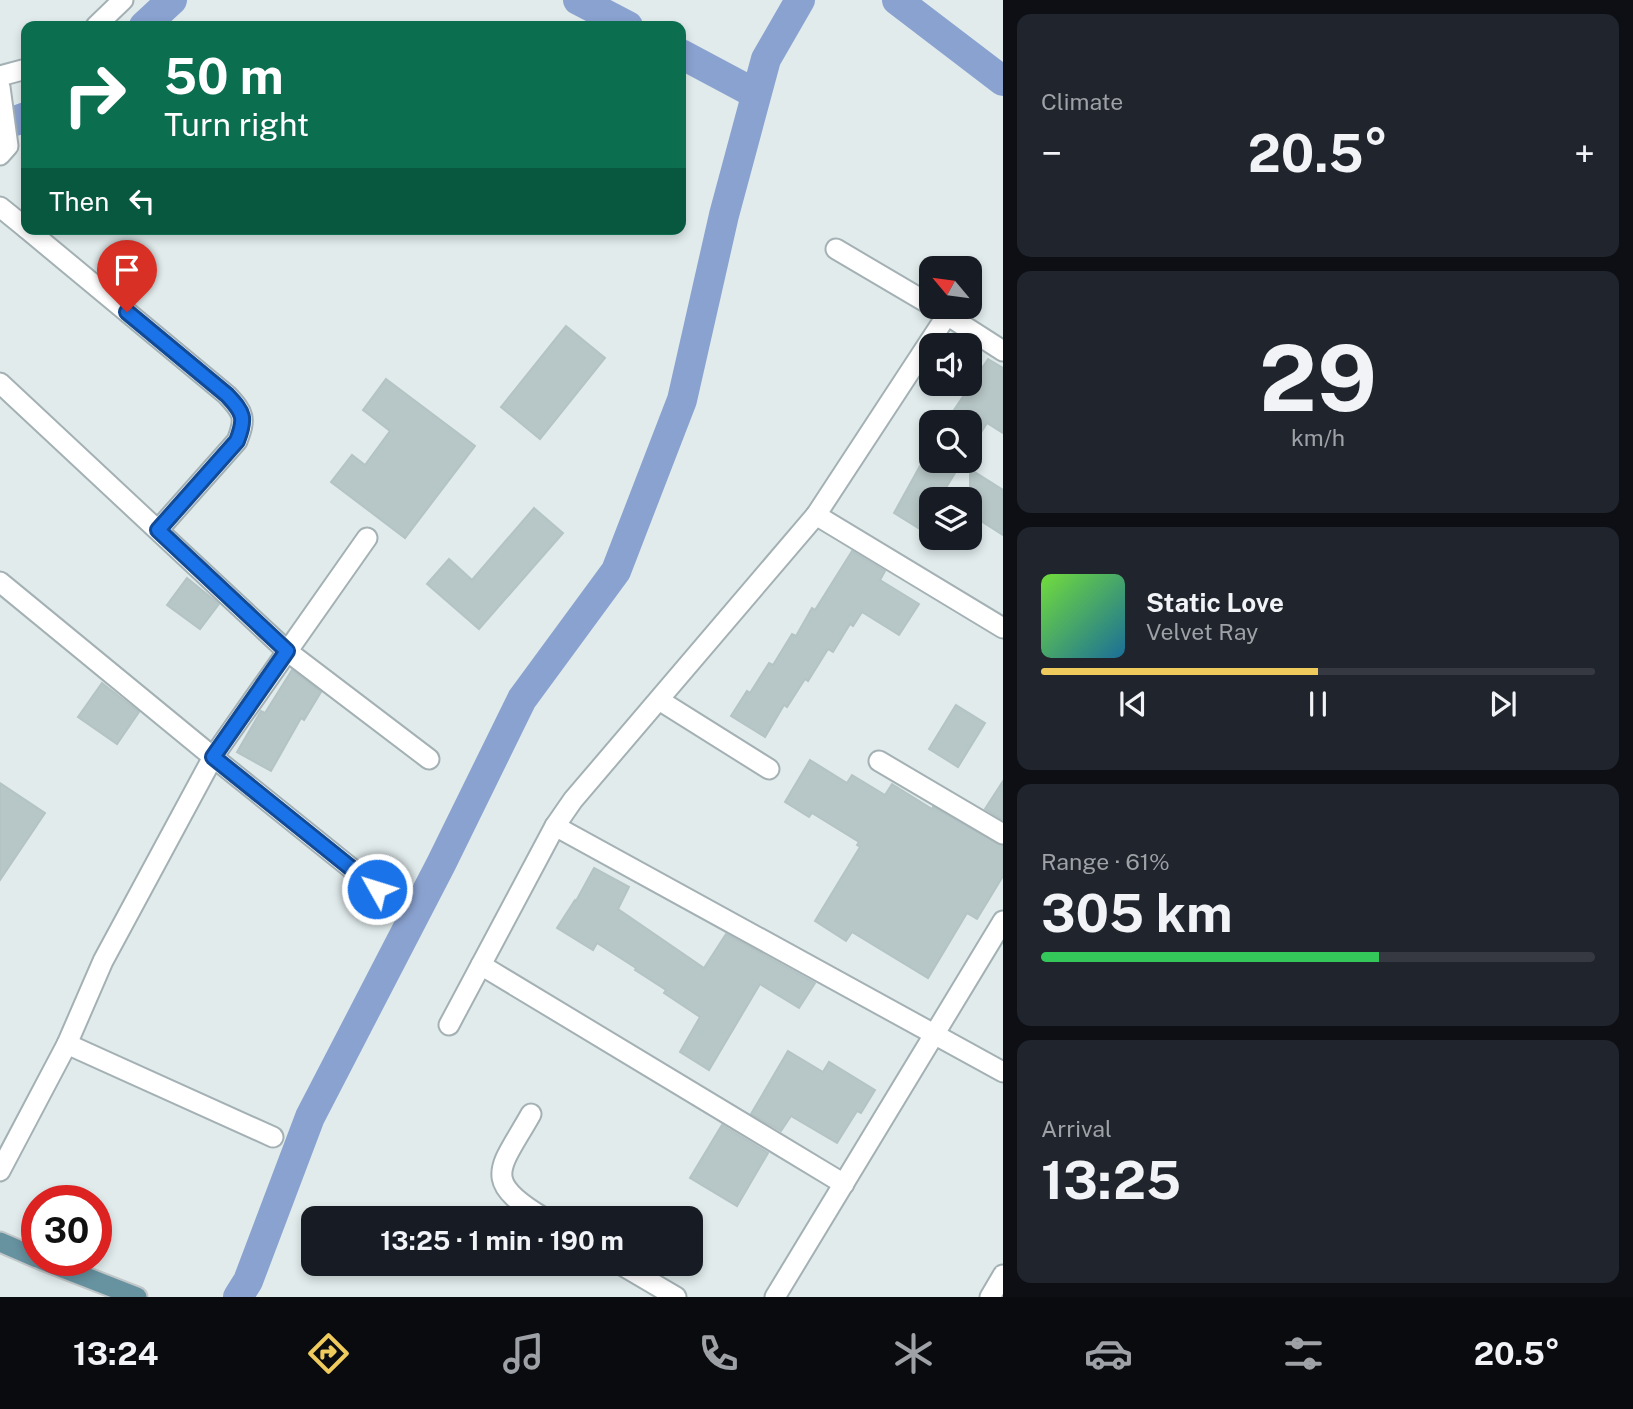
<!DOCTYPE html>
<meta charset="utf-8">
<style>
:root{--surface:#171b24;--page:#20242c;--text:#f1f3f6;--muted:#9ea1a6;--line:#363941;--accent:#efca5c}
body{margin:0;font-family:"Public Sans",sans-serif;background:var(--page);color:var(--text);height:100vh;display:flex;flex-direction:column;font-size:26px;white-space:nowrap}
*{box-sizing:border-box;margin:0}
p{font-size:23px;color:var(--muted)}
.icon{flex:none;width:38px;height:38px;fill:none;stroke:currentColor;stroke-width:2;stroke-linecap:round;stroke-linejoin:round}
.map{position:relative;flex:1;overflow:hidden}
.panel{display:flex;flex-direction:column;gap:14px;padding:14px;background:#0d0f14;width:630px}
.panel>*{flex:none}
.top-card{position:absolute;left:21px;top:21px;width:665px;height:214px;border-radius:14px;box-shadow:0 4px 10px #0003;background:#0b6e4f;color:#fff;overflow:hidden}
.needle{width:46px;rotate:299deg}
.buttons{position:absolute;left:919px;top:256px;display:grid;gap:14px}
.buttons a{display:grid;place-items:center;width:63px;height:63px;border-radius:14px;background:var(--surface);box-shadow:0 4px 10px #0003;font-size:35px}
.speed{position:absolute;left:21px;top:1185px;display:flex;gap:14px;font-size:35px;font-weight:700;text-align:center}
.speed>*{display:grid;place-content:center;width:91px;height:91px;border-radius:50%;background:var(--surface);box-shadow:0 4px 10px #0003;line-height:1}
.speed .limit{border:10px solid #d22;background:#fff;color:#111}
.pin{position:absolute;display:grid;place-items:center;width:60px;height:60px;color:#fff;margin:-72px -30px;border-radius:50% 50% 50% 0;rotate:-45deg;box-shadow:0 0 7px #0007}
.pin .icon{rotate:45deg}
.me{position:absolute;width:77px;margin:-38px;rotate:309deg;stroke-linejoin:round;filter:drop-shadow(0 0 5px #0008)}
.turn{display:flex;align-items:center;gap:24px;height:147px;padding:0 28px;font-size:32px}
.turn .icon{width:91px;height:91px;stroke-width:2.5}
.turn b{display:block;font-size:49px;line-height:60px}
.then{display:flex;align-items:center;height:66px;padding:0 28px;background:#0003;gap:14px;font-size:26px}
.big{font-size:52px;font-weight:700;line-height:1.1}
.panel .card{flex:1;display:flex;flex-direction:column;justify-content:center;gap:10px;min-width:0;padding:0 24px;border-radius:14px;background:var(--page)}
.panel .dial{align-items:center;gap:0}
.dial b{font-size:91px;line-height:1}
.song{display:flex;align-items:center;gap:21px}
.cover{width:84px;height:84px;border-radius:10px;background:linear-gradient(135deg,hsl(100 70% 55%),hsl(200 70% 35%))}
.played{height:7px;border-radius:4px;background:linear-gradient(90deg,var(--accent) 50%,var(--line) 50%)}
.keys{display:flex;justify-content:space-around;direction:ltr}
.heat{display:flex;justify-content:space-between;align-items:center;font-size:38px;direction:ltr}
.charge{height:10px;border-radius:5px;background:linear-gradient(90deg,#34c759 61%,var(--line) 0)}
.trip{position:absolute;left:301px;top:1206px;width:402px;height:70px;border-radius:14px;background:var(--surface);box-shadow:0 4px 10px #0003;font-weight:700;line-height:70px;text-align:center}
.menu{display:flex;height:112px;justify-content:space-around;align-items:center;background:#090b0e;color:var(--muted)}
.menu .icon{width:49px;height:49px}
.menu .on{color:var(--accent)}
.menu b{font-size:32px;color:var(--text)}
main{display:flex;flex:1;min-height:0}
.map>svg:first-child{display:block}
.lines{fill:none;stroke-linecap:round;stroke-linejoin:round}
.canal{stroke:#8aa2d0;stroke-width:30}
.building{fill:#b7c6c6;stroke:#b4c4c5;stroke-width:2}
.minor-casing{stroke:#a4b1b4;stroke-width:23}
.primary-casing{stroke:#c1c7c8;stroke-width:23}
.minor{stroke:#fff;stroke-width:19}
.primary{stroke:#6792a0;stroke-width:19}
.route-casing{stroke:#114b97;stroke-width:18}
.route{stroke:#1a73e8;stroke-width:12}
</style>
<main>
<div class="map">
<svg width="1003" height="1297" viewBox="0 0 1003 1297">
<rect width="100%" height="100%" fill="#e1ebec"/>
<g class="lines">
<g class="canal">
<polyline points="578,0 628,26"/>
<polyline points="897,0 1003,81"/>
<polyline points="144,26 172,0"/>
<polyline points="681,54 756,94"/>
<polyline points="0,126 26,117"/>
<polyline points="238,1297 248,1281 310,1117 441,864 522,699 616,571 682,400 724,215 766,59 800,0"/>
</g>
</g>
<g class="building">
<polygon points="566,326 605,358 540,439 501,407"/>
<polygon points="988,359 1003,368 1003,433 987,423 970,450 970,422 946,422"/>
<polygon points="386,379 475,446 405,538 331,482 352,455 365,465 390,431 363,410"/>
<polygon points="931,446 931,460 963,460 939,499 931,499 931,511 920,529 894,513"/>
<polygon points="970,469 1003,490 1003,535 970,514"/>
<polygon points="534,508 563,533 479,629 427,584 449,559 472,580"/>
<polygon points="852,551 885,571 880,580 919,604 899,635 862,612 853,626 850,624 833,652 828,649 808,681 805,679 787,707 784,705 765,737 731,716 747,691 750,693 769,663 773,665 792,634 796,636 812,608 815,610"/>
<polygon points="187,578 219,604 200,629 167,605"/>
<polygon points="292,670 321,692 304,720 301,718 271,771 237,752 261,711 265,713"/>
<polygon points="102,683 139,712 117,744 78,717"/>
<polygon points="956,705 985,723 958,767 929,749"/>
<polygon points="810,760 847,783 852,775 885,795 892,784 932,809 933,807 1003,846 1003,876 977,919 967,913 928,978 852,932 846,941 815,921 860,847 857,845 859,842 812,813 809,817 785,802"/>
<polygon points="1003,781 1003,820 985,809"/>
<polygon points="0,783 45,813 0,880"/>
<polygon points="594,868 629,887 618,909 704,968 726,934 815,983 799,1008 760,984 709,1070 680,1052 700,1017 664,993 666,990 635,970 636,968 597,943 593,950 557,928 575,900 576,901"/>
<polygon points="788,1051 823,1072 829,1062 875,1090 861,1113 857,1111 837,1143 791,1116 781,1131 751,1114"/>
<polygon points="722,1125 768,1153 737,1206 690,1178"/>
</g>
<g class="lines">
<defs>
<g id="minor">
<polyline points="96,26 123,0"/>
<polyline points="0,76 26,69"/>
<polyline points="0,87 8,146 0,155"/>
<polyline points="0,207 26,228"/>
<path d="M27,229l200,166c17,18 19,23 10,46l-79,89"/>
<polyline points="836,249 931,305"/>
<polyline points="936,308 1003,351"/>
<polyline points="0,383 287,651 429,759"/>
<polyline points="816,515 1003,628"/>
<polyline points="367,538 213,757 377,889"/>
<polyline points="0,582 213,757 103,961 67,1044 0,1171"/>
<polyline points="659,700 769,769"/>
<polyline points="879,761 1003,834"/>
<polyline points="555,826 1003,1072"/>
<polyline points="481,965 844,1184"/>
<polyline points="449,1025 555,826 573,800 816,515 947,315"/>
<polyline points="67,1044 273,1137"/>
<path d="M531,1114c-31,55 -51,66 13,104"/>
<polyline points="620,1264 676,1297"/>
<polyline points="775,1297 1003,921"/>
<polyline points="990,1297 1003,1275"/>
</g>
<g id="primary">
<polyline points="0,1242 37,1258"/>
<polyline points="42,1260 137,1297"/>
</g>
</defs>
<use href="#minor" class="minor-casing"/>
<use href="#primary" class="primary-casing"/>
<use href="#minor" class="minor"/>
<use href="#primary" class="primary"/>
</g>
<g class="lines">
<defs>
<path id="route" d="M127,312l100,83c17,18 19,23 10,46l-79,89 129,121 -74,106 164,132"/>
</defs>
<use href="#route" class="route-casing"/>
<use href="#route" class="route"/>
</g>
</svg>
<div class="buttons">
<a><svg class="needle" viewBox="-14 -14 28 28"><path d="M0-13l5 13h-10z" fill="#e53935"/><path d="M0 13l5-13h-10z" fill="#9ea1a6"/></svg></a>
<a><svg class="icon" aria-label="sound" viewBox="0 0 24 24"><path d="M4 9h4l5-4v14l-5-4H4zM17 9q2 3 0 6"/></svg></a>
<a><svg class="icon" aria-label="search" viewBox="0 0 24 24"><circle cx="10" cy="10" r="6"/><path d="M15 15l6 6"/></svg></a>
<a><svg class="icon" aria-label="layers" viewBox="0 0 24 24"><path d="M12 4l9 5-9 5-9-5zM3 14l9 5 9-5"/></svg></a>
</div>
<div class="speed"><div class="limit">30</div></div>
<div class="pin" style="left:127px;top:312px;background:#d93025"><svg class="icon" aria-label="arrive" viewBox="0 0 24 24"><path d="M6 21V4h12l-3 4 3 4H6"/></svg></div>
<svg class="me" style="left:377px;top:889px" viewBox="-20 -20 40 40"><circle r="17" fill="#1a73e8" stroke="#fff" stroke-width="3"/><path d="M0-11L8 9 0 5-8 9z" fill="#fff"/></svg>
<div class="trip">13:25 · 1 min · 190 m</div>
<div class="top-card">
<div class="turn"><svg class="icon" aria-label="right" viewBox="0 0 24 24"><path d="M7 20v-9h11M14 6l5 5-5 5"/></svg><div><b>50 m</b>Turn right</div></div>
<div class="then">Then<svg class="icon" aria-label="left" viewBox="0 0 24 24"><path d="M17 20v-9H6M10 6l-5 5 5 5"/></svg></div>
</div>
</div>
<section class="panel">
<div class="card"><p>Climate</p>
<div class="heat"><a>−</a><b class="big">20.5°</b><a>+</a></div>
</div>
<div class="card dial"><b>29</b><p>km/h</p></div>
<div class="card">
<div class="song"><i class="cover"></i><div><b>Static Love</b><p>Velvet Ray</p></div></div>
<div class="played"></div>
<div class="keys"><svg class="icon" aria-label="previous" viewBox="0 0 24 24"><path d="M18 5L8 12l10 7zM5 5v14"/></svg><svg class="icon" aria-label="pause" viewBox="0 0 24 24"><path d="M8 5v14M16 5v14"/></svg><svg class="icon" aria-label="next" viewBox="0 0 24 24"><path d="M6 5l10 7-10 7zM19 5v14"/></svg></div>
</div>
<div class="card"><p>Range · 61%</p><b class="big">305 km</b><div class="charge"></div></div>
<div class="card"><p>Arrival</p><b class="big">13:25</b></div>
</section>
</main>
<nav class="menu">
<b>13:24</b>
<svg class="icon on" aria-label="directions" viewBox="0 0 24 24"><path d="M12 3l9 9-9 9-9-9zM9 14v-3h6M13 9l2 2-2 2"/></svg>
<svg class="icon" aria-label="music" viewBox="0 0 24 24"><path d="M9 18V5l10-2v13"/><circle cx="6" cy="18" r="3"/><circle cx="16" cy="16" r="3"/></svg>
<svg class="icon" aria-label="phone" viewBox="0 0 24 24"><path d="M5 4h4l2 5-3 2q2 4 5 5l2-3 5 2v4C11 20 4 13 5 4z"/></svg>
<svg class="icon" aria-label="climate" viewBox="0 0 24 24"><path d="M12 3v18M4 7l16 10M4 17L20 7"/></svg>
<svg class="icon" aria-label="car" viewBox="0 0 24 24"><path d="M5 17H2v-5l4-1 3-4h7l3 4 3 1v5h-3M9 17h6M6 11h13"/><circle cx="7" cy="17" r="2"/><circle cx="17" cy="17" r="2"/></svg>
<svg class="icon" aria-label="filters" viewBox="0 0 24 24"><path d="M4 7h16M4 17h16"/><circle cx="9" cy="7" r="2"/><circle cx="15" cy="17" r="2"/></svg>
<b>20.5°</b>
</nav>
